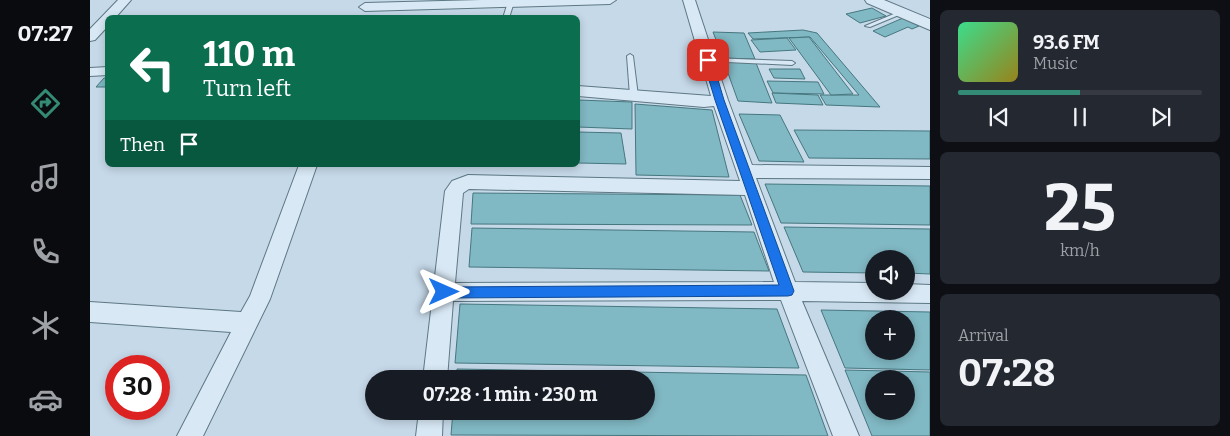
<!DOCTYPE html>
<meta charset="utf-8">
<style>
:root{--surface:#171b24;--page:#242831;--text:#f1f3f6;--muted:#9ea1a6;--line:#363941;--accent:#348b75}
body{margin:0;font-family:Bitter,serif;background:var(--page);color:var(--text);height:100vh;display:flex;flex-direction:column;font-size:19px;white-space:nowrap}
*{box-sizing:border-box;margin:0}
p{font-size:16px;color:var(--muted)}
.icon{flex:none;width:28px;height:28px;fill:none;stroke:currentColor;stroke-width:2;stroke-linecap:round;stroke-linejoin:round}
.map{position:relative;flex:1;overflow:hidden}
.details{display:flex;flex-direction:column;gap:10px;padding:10px;background:#0d0f14;width:300px}
.details>*{flex:none}
.top-card{position:absolute;left:15px;top:15px;width:475px;height:152px;border-radius:8px;box-shadow:0 2px 8px #0003;background:#0b6e4f;color:#fff;overflow:hidden}
.fabs{position:absolute;left:775px;top:250px;display:grid;gap:10px}
.fabs a{display:grid;place-items:center;width:50px;height:50px;border-radius:50%;background:var(--surface);box-shadow:0 2px 8px #0003;font-size:25px}
.speed{position:absolute;left:15px;top:355px;display:flex;gap:10px;font-size:25px;font-weight:700;text-align:center}
.speed>*{display:grid;place-content:center;width:65px;height:65px;border-radius:50%;background:var(--surface);box-shadow:0 2px 8px #0003;line-height:1}
.speed .limit{border:8px solid #d22;background:#fff;color:#111}
.pin{position:absolute;display:grid;place-items:center;width:42px;height:42px;color:#fff;margin:-21px;border-radius:10px;box-shadow:0 2px 8px #0006}
.me{position:absolute;width:55px;margin:-28px;rotate:90deg;stroke-linejoin:round;filter:drop-shadow(0 0 4px #0008)}
.turn{display:flex;align-items:center;gap:18px;height:105px;padding:0 15px;font-size:22px}
.turn .icon{width:65px;height:65px;stroke-width:2.5}
.turn b{display:block;font-size:35px;line-height:42px}
.then{display:flex;align-items:center;height:48px;padding:0 15px;background:#0003;gap:10px;font-size:19px}
.big{font-size:38px;font-weight:700;line-height:1.1}
.details .card{flex:1;display:flex;flex-direction:column;justify-content:center;gap:8px;min-width:0;padding:0 18px;border-radius:8px;background:var(--page)}
.details .dial{align-items:center;gap:0}
.dial b{font-size:65px;line-height:1}
.song{display:flex;align-items:center;gap:15px}
.cover{width:60px;height:60px;border-radius:8px;background:linear-gradient(135deg,hsl(150 70% 55%),hsl(50 70% 35%))}
.played{height:5px;border-radius:2px;background:linear-gradient(90deg,var(--accent) 50%,var(--line) 50%)}
.keys{display:flex;justify-content:space-around;direction:ltr}
.trip{position:absolute;left:275px;top:370px;width:290px;height:50px;border-radius:25px;background:var(--surface);box-shadow:0 2px 8px #0003;font-weight:700;line-height:50px;text-align:center}
main{display:flex;flex:1;min-height:0}
.dock{display:flex;flex-direction:column;width:90px;justify-content:space-around;align-items:center;background:#090b0e;color:var(--muted)}
.dock .icon{width:35px;height:35px}
.dock .on{color:var(--accent)}
.dock b{font-size:22px;color:var(--text)}
.map>svg:first-child{display:block}
.building{fill:#80b8c3;stroke:#46777f;fill-rule:evenodd}
.lines{fill:none;stroke-linecap:round;stroke-linejoin:round}
.service-casing{stroke:#5d7883;stroke-width:2}
.minor-casing{stroke:#5d7883;stroke-width:2}
.tertiary-casing{stroke:#5d7883;stroke-width:2}
.service{fill:#d8e8f5;fill-rule:evenodd}
.minor{fill:#d8e8f5;fill-rule:evenodd}
.tertiary{fill:#d8e8f5;fill-rule:evenodd}
.route{fill:#1a73e8;stroke:#114b97}
</style>
<main>
<nav class="dock">
<b>07:27</b>
<svg class="icon on" aria-label="directions" viewBox="0 0 24 24"><path d="M12 3l9 9-9 9-9-9zM9 14v-3h6M13 9l2 2-2 2"/></svg>
<svg class="icon" aria-label="music" viewBox="0 0 24 24"><path d="M9 18V5l10-2v13"/><circle cx="6" cy="18" r="3"/><circle cx="16" cy="16" r="3"/></svg>
<svg class="icon" aria-label="phone" viewBox="0 0 24 24"><path d="M5 4h4l2 5-3 2q2 4 5 5l2-3 5 2v4C11 20 4 13 5 4z"/></svg>
<svg class="icon" aria-label="climate" viewBox="0 0 24 24"><path d="M12 3v18M4 7l16 10M4 17L20 7"/></svg>
<svg class="icon" aria-label="car" viewBox="0 0 24 24"><path d="M5 17H2v-5l4-1 3-4h7l3 4 3 1v5h-3M9 17h6M6 11h13"/><circle cx="7" cy="17" r="2"/><circle cx="17" cy="17" r="2"/></svg>
</nav>
<div class="map">
<svg width="840" height="436" viewBox="0 0 840 436">
<rect width="100%" height="100%" fill="#c6d9e9"/>
<g class="building">
<polygon points="782,8 796,16 770,23 756,14"/>
<polygon points="813,18 829,26 822,29 818,27 795,37 783,31"/>
<polygon points="713,30 727,33 790,107 736,105 730,95 769,95 720,37 663,39 658,33"/>
<polygon points="623,32 654,33 665,59 633,58"/>
<polygon points="719,37 763,94 741,95 699,38"/>
<polygon points="697,38 706,50 670,52 661,40"/>
<polygon points="634,62 666,63 682,103 648,101"/>
<polygon points="679,69 710,69 715,79 684,78"/>
<polygon points="14,78 18,78 18,87 6,87"/>
<polygon points="677,81 728,82 734,94 683,93"/>
<polygon points="682,93 728,95 733,105 686,103"/>
<polygon points="488,100 542,102 542,129 488,127"/>
<polygon points="545,104 622,110 639,177 546,175"/>
<polygon points="649,114 690,115 714,162 669,161"/>
<polygon points="704,130 840,131 840,159 719,158"/>
<polygon points="488,132 531,133 536,164 488,163"/>
<polygon points="675,184 840,186 840,225 691,223"/>
<polygon points="383,193 650,195 662,225 381,224"/>
<polygon points="694,227 840,229 840,274 816,273 816,259 784,259 784,273 713,272"/>
<polygon points="382,228 664,232 679,271 379,267"/>
<polygon points="370,304 687,309 709,368 365,363"/>
<path d="M731,310l109,2v58l-85,-2zM784,319h32v32h-32z"/>
<polygon points="367,369 716,375 738,436 361,435 363,411 556,411 556,379 366,379"/>
<path d="M755,370l85,2v64h-58zM784,379h32v32h-32z"/>
</g>
<g class="lines">
<defs>
<g id="service">
<polygon points="421,0 424,2 419,18 413,18 418,2"/>
<polygon points="811,11 816,12 780,27 775,26"/>
<polygon points="540,54 543,56 548,96 544,98 540,96 537,56"/>
<polygon points="618,58 702,61 705,63 702,65 616,61 615,60"/>
</g>
<g id="minor">
<polygon points="28,0 41,0 25,18 18,18 18,26 5,40 0,41 0,29"/>
<polygon points="391,0 526,0 520,4 275,11 269,7 275,3"/>
<path d="M593,0h12l33,100 24,65 178,2v12l-174,-1 39,104 79,1v8h32v-7l24,1v18l-128,-2 57,135h-26l-52,-136 -328,1 -6,78h-24l22,-188 7,-10 16,-6 272,6 -26,-75 -10,1 -126,-11v-10l133,10zM379,189l276,6 29,87 -319,1 8,-90z"/>
<polygon points="18,67 18,75 0,76 0,68"/>
<polygon points="209,165 227,165 180,299 113,436 87,436 141,332 0,322 0,302 151,312 160,296"/>
<polygon points="329,411 353,411 352,436 326,436"/>
</g>
<polygon id="tertiary" points="775,0 794,0 840,19 840,30 777,3"/>
</defs>
<use href="#service" class="service-casing"/>
<use href="#minor" class="minor-casing"/>
<use href="#tertiary" class="tertiary-casing"/>
<use href="#service" class="service"/>
<use href="#minor" class="minor"/>
<use href="#tertiary" class="tertiary"/>
</g>
<polygon class="route" points="618,57 622,60 634,100 704,291 702,295 698,296 354,298 349,296 347,292 349,288 354,287 689,285 625,100 613,60"/>
</svg>
<div class="fabs">
<a><svg class="icon" aria-label="sound" viewBox="0 0 24 24"><path d="M4 9h4l5-4v14l-5-4H4zM17 9q2 3 0 6"/></svg></a>
<a>+</a>
<a>−</a>
</div>
<div class="speed"><div class="limit">30</div></div>
<div class="pin" style="left:618px;top:60px;background:#d93025"><svg class="icon" aria-label="arrive" viewBox="0 0 24 24"><path d="M6 21V4h12l-3 4 3 4H6"/></svg></div>
<svg class="me" style="left:354px;top:292px" viewBox="-20 -20 40 40"><path d="M0-17L14 15 0 8-14 15z" fill="#1a73e8" stroke="#fff" stroke-width="4"/></svg>
<div class="trip">07:28 · 1 min · 230 m</div>
<div class="top-card">
<div class="turn"><svg class="icon" aria-label="left" viewBox="0 0 24 24"><path d="M17 20v-9H6M10 6l-5 5 5 5"/></svg><div><b>110 m</b>Turn left</div></div>
<div class="then">Then<svg class="icon" aria-label="arrive" viewBox="0 0 24 24"><path d="M6 21V4h12l-3 4 3 4H6"/></svg></div>
</div>
</div>
<section class="details">
<div class="card">
<div class="song"><i class="cover"></i><div><b>93.6 FM</b><p>Music</p></div></div>
<div class="played"></div>
<div class="keys"><svg class="icon" aria-label="previous" viewBox="0 0 24 24"><path d="M18 5L8 12l10 7zM5 5v14"/></svg><svg class="icon" aria-label="pause" viewBox="0 0 24 24"><path d="M8 5v14M16 5v14"/></svg><svg class="icon" aria-label="next" viewBox="0 0 24 24"><path d="M6 5l10 7-10 7zM19 5v14"/></svg></div>
</div>
<div class="card dial"><b>25</b><p>km/h</p></div>
<div class="card"><p>Arrival</p><b class="big">07:28</b></div>
</section>
</main>
